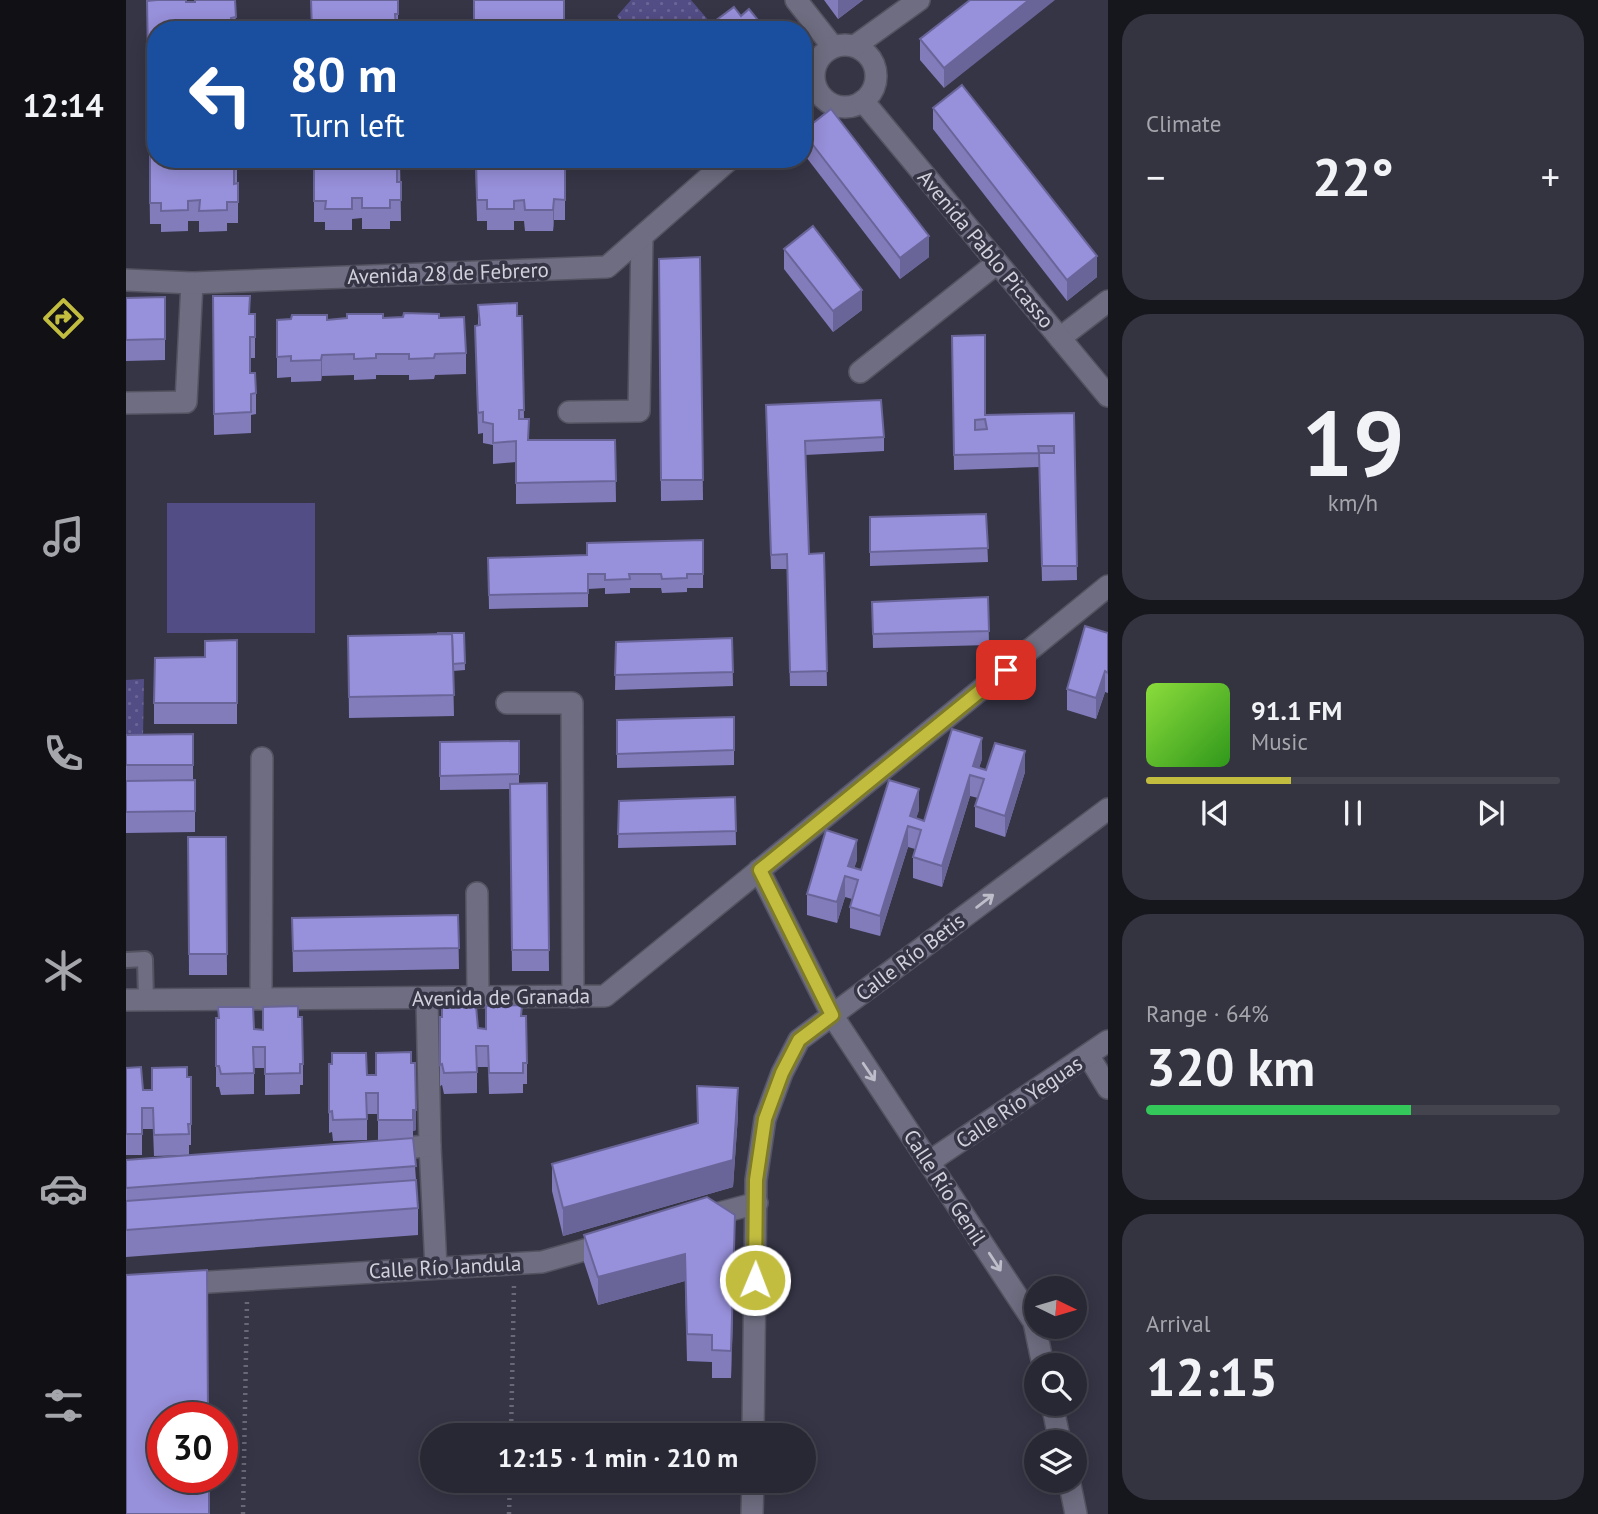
<!DOCTYPE html>
<meta charset="utf-8">
<style>
:root{--surface:#282834;--page:#343440;--text:#f1f3f6;--muted:#a5a6ac;--line:#44444f;--accent:#c2bd3f}
body{margin:0;font-family:"PT Sans",sans-serif;background:var(--page);color:var(--text);height:100vh;display:flex;flex-direction:column;font-size:26px;white-space:nowrap}
*{box-sizing:border-box;margin:0}
p{font-size:23px;color:var(--muted)}
.icon{flex:none;width:38px;height:38px;fill:none;stroke:currentColor;stroke-width:2;stroke-linecap:round;stroke-linejoin:round}
.map{position:relative;flex:1;overflow:hidden}
.sheet{display:flex;flex-direction:column;gap:14px;padding:14px;background:#16161d;width:490px}
.sheet>*{flex:none}
.top-card{position:absolute;left:21px;top:21px;width:665px;height:147px;border-radius:28px;box-shadow:0 4px 18px #0003,0 0 0 2px var(--line);background:#1a4fa0;color:#fff;overflow:hidden}
.needle{width:46px;rotate:95deg}
.fabs{position:absolute;left:898px;top:1276px;display:grid;gap:14px}
.fabs a{display:grid;place-items:center;width:63px;height:63px;border-radius:50%;background:var(--surface);box-shadow:0 4px 18px #0003,0 0 0 2px var(--line);font-size:35px}
.speed{position:absolute;left:21px;top:1402px;display:flex;gap:14px;font-size:35px;font-weight:700;text-align:center}
.speed>*{display:grid;place-content:center;width:91px;height:91px;border-radius:50%;background:var(--surface);box-shadow:0 4px 18px #0003,0 0 0 2px var(--line);line-height:1}
.speed .limit{border:10px solid #d22;background:#fff;color:#111}
.pin{position:absolute;display:grid;place-items:center;width:60px;height:60px;color:#fff;margin:-30px;border-radius:14px;box-shadow:0 4px 10px #0006}
.me{position:absolute;width:77px;margin:-38px;rotate:1deg;stroke-linejoin:round;filter:drop-shadow(0 0 5px #0008)}
.turn{display:flex;align-items:center;gap:24px;height:147px;padding:0 28px;font-size:32px}
.turn .icon{width:91px;height:91px;stroke-width:2.5}
.turn b{display:block;font-size:49px;line-height:60px}
.big{font-size:52px;font-weight:800;line-height:1.1}
.sheet .tile{flex:1;display:flex;flex-direction:column;justify-content:center;gap:10px;min-width:0;padding:0 24px;border-radius:28px;background:var(--page)}
.sheet .dial{align-items:center;gap:0}
.dial b{font-size:91px;line-height:1}
.song{display:flex;align-items:center;gap:21px}
.cover{width:84px;height:84px;border-radius:10px;background:linear-gradient(135deg,hsl(90 70% 55%),hsl(110 70% 35%))}
.played{height:7px;border-radius:4px;background:linear-gradient(90deg,var(--accent) 35%,var(--line) 35%)}
.keys{display:flex;justify-content:space-around;direction:ltr}
.heat{display:flex;justify-content:space-between;align-items:center;font-size:38px;direction:ltr}
.charge{height:10px;border-radius:5px;background:linear-gradient(90deg,#34c759 64%,var(--line) 0)}
.trip{position:absolute;left:294px;top:1423px;width:396px;height:70px;border-radius:35px;background:var(--surface);box-shadow:0 4px 18px #0003,0 0 0 2px var(--line);font-weight:800;line-height:70px;text-align:center}
main{display:flex;flex:1;min-height:0}
.tab-bar{display:flex;flex-direction:column;width:126px;justify-content:space-around;align-items:center;background:#101015;color:var(--muted)}
.tab-bar .icon{width:49px;height:49px}
.tab-bar .on{color:var(--accent)}
.tab-bar b{font-size:32px;color:var(--text)}
.map>svg:first-child{display:block}
.park{fill:url(#park-dots)}
.pitch{fill:#534d86}
.lines{fill:none;stroke-linecap:round;stroke-linejoin:round}
.lane-casing{stroke:#535361;stroke-width:18}
.street-casing{stroke:#535361;stroke-width:24}
.secondary-casing{stroke:#535361;stroke-width:24}
.path{stroke:#696877;stroke-width:4.5;stroke-dasharray:2 5;stroke-linecap:butt}
.lane{stroke:#6e6d81;stroke-width:14}
.street{stroke:#6e6d81;stroke-width:21}
.secondary{stroke:#6e6d81;stroke-width:21}
.wall{fill:#827cbb}
.shaded-wall{fill:#6a6599}
.building{fill:#9790da;stroke:#6a6599;stroke-width:2;fill-rule:evenodd}
.oneway{stroke:#bebecb}
.route-casing{stroke:#7e7b29;stroke-width:18}
.route{stroke:#c2bd3f;stroke-width:12}
.labels{text-anchor:middle;dominant-baseline:central;stroke-width:7;stroke-linejoin:round;paint-order:stroke}
.street-label{font-size:21px;fill:#d2d2dd;stroke:#363546}
</style>
<main>
<nav class="tab-bar">
<b>12:14</b>
<svg class="icon on" aria-label="directions" viewBox="0 0 24 24"><path d="M12 3l9 9-9 9-9-9zM9 14v-3h6M13 9l2 2-2 2"/></svg>
<svg class="icon" aria-label="music" viewBox="0 0 24 24"><path d="M9 18V5l10-2v13"/><circle cx="6" cy="18" r="3"/><circle cx="16" cy="16" r="3"/></svg>
<svg class="icon" aria-label="phone" viewBox="0 0 24 24"><path d="M5 4h4l2 5-3 2q2 4 5 5l2-3 5 2v4C11 20 4 13 5 4z"/></svg>
<svg class="icon" aria-label="climate" viewBox="0 0 24 24"><path d="M12 3v18M4 7l16 10M4 17L20 7"/></svg>
<svg class="icon" aria-label="car" viewBox="0 0 24 24"><path d="M5 17H2v-5l4-1 3-4h7l3 4 3 1v5h-3M9 17h6M6 11h13"/><circle cx="7" cy="17" r="2"/><circle cx="17" cy="17" r="2"/></svg>
<svg class="icon" aria-label="filters" viewBox="0 0 24 24"><path d="M4 7h16M4 17h16"/><circle cx="9" cy="7" r="2"/><circle cx="15" cy="17" r="2"/></svg>
</nav>
<div class="map">
<svg width="982" height="1514" viewBox="0 0 982 1514">
<defs>
<pattern id="park-dots" width="8" height="8" patternUnits="userSpaceOnUse" patternTransform="scale(1.75)"><rect width="8" height="8" fill="#534d86"/><path d="M2 2h.1M6 6h.1" fill="none" stroke="#6b6697" stroke-width="1.8" stroke-linecap="round"/></pattern>
</defs>
<rect width="100%" height="100%" fill="#363546"/>
<g class="park">
<polygon points="505,0 565,0 583,21 576,30 502,30 491,16"/>
<polygon points="18,679 17,737 0,737 0,680"/>
</g>
<rect class="pitch" x="41" y="503" width="148" height="130"/>
<g class="lines">
<defs>
<polyline id="lane" points="0,960 19,959 20,1000"/>
<g id="street">
<polyline points="934,338 982,301"/>
<polyline points="734,372 871,263"/>
<polyline points="0,403 60,402 66,283"/>
<polyline points="443,412 513,411 516,237"/>
<polyline points="381,703 446,703 447,997"/>
<polyline points="633,870 706,1015 908,1322 917,1365"/>
<polyline points="351,893 352,997"/>
<polyline points="301,998 304,1146 310,1268"/>
<polyline points="135,999 136,758"/>
<polyline points="0,1000 479,996 982,586"/>
<polyline points="962,1055 982,1088"/>
<polyline points="261,1149 304,1146"/>
<polyline points="803,1162 982,1041"/>
<polyline points="575,1218 631,1203"/>
<polyline points="0,1287 416,1262 483,1243"/>
<polyline points="926,1404 934,1442"/>
<polyline points="627,1435 630,1180 639,1119 656,1073 673,1040 982,809"/>
<polyline points="943,1480 950,1514"/>
<polyline points="626,1514 627,1480"/>
</g>
<g id="secondary">
<polyline points="670,0 707,47"/>
<circle cx="719" cy="76" r="31"/>
<polyline points="729,46 793,0"/>
<polyline points="737,101 982,396"/>
<polyline points="0,280 66,283 481,267 604,159"/>
</g>
</defs>
<use href="#lane" class="lane-casing"/>
<use href="#street" class="street-casing"/>
<use href="#secondary" class="secondary-casing"/>
<g class="path">
<polyline points="385,1435 388,1285"/>
<polyline points="117,1514 121,1301"/>
<polyline points="383,1514 384,1480"/>
</g>
<use href="#lane" class="lane"/>
<use href="#street" class="street"/>
<use href="#secondary" class="secondary"/>
</g>
<g class="wall">
<polygon points="109,0 110,30 30,30 30,159 111,159 111,183 108,183 108,184 112,183 112,223 101,223 101,231 73,232 73,221 62,221 62,231 35,232 35,224 24,224 21,1 60,2"/>
<polygon points="272,0 272,30 185,30 224,1"/>
<polygon points="698,0 737,0 712,19"/>
<polygon points="844,0 818,88 794,60 794,39"/>
<polygon points="615,16 640,30 589,30 589,21"/>
<polygon points="807,108 971,277 941,301 807,129"/>
<polygon points="677,131 803,257 774,279 677,153"/>
<polygon points="188,159 274,159 275,221 264,221 264,229 236,229 236,218 226,219 226,230 199,230 199,222 188,222"/>
<polygon points="349,159 439,159 439,220 428,220 427,231 399,231 398,221 388,221 388,230 361,230 361,221 351,221"/>
<polygon points="658,249 736,310 707,332 658,269"/>
<polygon points="574,257 577,500 535,501 533,259"/>
<polygon points="87,296 124,314 129,337 129,358 124,358 124,373 130,393 130,414 125,415 125,433 88,435"/>
<polygon points="39,297 39,360 0,361 0,298"/>
<polygon points="352,305 396,316 398,419 403,440 489,440 490,502 390,504 390,462 367,464 367,445 357,443 357,433 352,434 349,326 352,325"/>
<polygon points="257,318 313,318 340,353 340,374 309,375 308,379 283,380 283,375 250,375 250,379 228,380 228,375 196,376 195,381 165,382 165,377 151,378 151,320"/>
<polygon points="826,336 859,415 948,413 951,580 916,581 913,467 828,470"/>
<polygon points="640,420 758,437 758,451 679,455 683,554 698,553 701,686 664,686 661,569 645,569"/>
<polygon points="860,514 862,562 744,566 744,517"/>
<polygon points="577,540 577,588 561,588 561,592 536,593 535,588 504,588 504,593 479,594 479,588 462,589 462,607 363,609 362,558 461,555"/>
<polygon points="862,597 863,645 747,648 746,602"/>
<polygon points="338,633 339,670 327,671 328,716 223,718 222,636"/>
<polygon points="982,633 982,693 979,692 970,719 941,710 941,689"/>
<polygon points="606,638 607,686 489,690 490,642"/>
<polygon points="111,640 111,724 28,724 28,703 79,657"/>
<polygon points="608,717 608,765 491,768 491,720"/>
<polygon points="67,734 67,780 69,780 69,832 0,833 0,735"/>
<polygon points="393,741 393,784 421,783 423,971 386,971 384,789 314,790 314,742"/>
<polygon points="856,759 853,768 860,770 899,772 879,837 849,827 849,806 852,798 844,796 816,887 787,878 787,857 789,849 782,847 754,936 724,928 724,907 726,899 719,897 711,923 681,915 681,894 731,860 728,868 735,870 793,810 790,818 798,821"/>
<polygon points="609,797 610,845 492,848 493,801"/>
<polygon points="62,837 100,837 101,975 63,975"/>
<polygon points="332,915 333,969 167,972 166,918"/>
<polygon points="316,1006 352,1028 360,1029 395,1016 401,1063 401,1084 397,1084 397,1093 363,1094 362,1067 351,1067 351,1093 318,1094 316,1085 314,1086 314,1017 316,1017"/>
<polygon points="92,1007 128,1029 137,1030 172,1017 177,1064 177,1085 174,1085 174,1094 139,1095 139,1068 128,1068 128,1094 95,1095 93,1087 90,1087 90,1018 92,1018"/>
<polygon points="285,1063 290,1130 287,1131 287,1138 292,1208 292,1235 0,1257 0,1160 252,1141 252,1114 241,1114 241,1140 207,1141 206,1132 203,1133 203,1064 241,1075 250,1075"/>
<polygon points="0,1068 17,1090 26,1090 61,1077 65,1077 65,1145 63,1145 63,1155 28,1156 27,1129 16,1129 16,1155 0,1155"/>
<polygon points="612,1115 607,1187 437,1236 426,1191 426,1164"/>
<polygon points="458,1235 609,1243 605,1378 586,1378 586,1362 561,1361 559,1281 472,1305 458,1262"/>
</g>
<g class="shaded-wall">
<polygon points="712,0 737,0 712,19"/>
<polygon points="903,0 929,0 818,88 818,68"/>
<polygon points="428,199 428,220 427,231 427,210"/>
<polygon points="803,236 803,257 774,279 774,258"/>
<polygon points="971,256 971,277 941,301 941,280"/>
<polygon points="736,290 736,310 707,332 707,311"/>
<polygon points="196,355 196,376 195,381 195,360"/>
<polygon points="979,671 979,692 970,719 970,698"/>
<polygon points="856,738 856,759 850,777 847,766"/>
<polygon points="899,751 899,772 879,837 879,816"/>
<polygon points="844,775 844,796 816,887 816,866"/>
<polygon points="793,789 793,810 787,828 784,816"/>
<polygon points="782,826 782,847 754,936 754,916"/>
<polygon points="731,840 731,860 725,878 722,866"/>
<polygon points="719,876 719,897 711,923 711,902"/>
<polygon points="612,1088 612,1115 607,1187 437,1236 437,1208 607,1160"/>
<polygon points="287,1110 290,1110 290,1130 287,1131"/>
<polygon points="609,1215 609,1243 605,1378 605,1351"/>
<polygon points="559,1254 559,1281 472,1305 472,1277"/>
</g>
<g class="building">
<polygon points="31,0 60,0 60,2 69,2 69,0 109,0 110,17 105,18 106,30 30,30 30,57 22,57 21,1"/>
<polygon points="185,0 272,0 272,14 269,14 270,30 186,30"/>
<rect x="348" y="0" width="90" height="30"/>
<polygon points="844,0 903,0 818,68 794,39"/>
<polygon points="608,7 615,16 623,9 640,30 595,30 589,21"/>
<rect x="23" y="73" width="7" height="57"/>
<polygon points="836,85 971,256 941,280 807,108"/>
<polygon points="705,109 803,236 774,258 677,132 677,131"/>
<polygon points="24,146 30,146 30,159 111,159 111,163 108,162 108,184 112,183 112,202 101,202 101,210 73,211 74,200 62,201 62,210 35,211 35,203 24,203"/>
<polygon points="188,159 274,159 274,161 271,161 271,182 275,182 275,200 264,200 264,208 236,208 236,198 226,198 226,209 199,209 200,201 188,201"/>
<polygon points="350,159 439,159 439,200 428,199 427,210 399,210 398,200 388,201 388,209 361,209 361,200 351,200"/>
<polygon points="687,226 736,290 707,311 658,249"/>
<polygon points="574,257 577,480 535,480 533,259"/>
<polygon points="87,296 124,296 123,314 129,314 129,337 124,337 124,373 129,373 130,393 125,394 125,412 88,414"/>
<polygon points="39,297 39,339 0,340 0,298"/>
<polygon points="391,303 391,316 396,316 398,410 393,410 393,419 403,419 402,440 489,440 490,481 390,483 390,441 367,443 367,424 357,422 357,412 352,413 349,326 354,325 352,305"/>
<polygon points="278,313 313,314 313,318 338,317 340,353 309,354 308,358 283,359 283,354 250,354 250,358 228,359 228,354 196,355 195,360 165,361 165,356 151,357 151,320 165,319 166,315 201,315 201,320 221,318 221,314 257,314 257,318 277,317"/>
<path d="M859,335v80l89,-2 3,153h-35l-3,-113 -85,2 -2,-119zM859,419l2,10 -12,1v-10zM912,446h16v7h-15z"/>
<polygon points="755,400 758,437 679,441 683,554 698,553 701,671 664,672 661,554 645,555 640,405"/>
<polygon points="860,514 862,548 744,552 744,517"/>
<polygon points="577,540 577,574 561,574 561,578 536,579 535,574 503,574 504,579 479,580 479,574 462,574 462,593 363,595 362,558 461,555 461,543"/>
<polygon points="862,597 863,631 747,634 746,602"/>
<polygon points="959,626 982,633 982,673 979,671 970,698 941,689"/>
<polygon points="311,633 338,633 339,663 327,664 326,634"/>
<polygon points="326,634 328,695 223,697 222,636"/>
<polygon points="606,638 607,672 489,675 490,642"/>
<polygon points="111,640 111,703 28,703 29,658 79,657 79,641"/>
<polygon points="608,717 608,750 491,754 491,720"/>
<polygon points="826,729 856,738 847,766 860,770 869,743 899,751 879,816 849,806 858,779 844,775 816,866 787,857 795,830 782,826 754,916 724,907 732,880 719,876 711,902 681,894 700,830 731,840 722,866 735,870 763,780 793,789 784,816 798,821"/>
<polygon points="67,734 67,765 0,765 0,735"/>
<polygon points="393,741 393,774 314,776 314,742"/>
<polygon points="69,780 69,811 0,812 0,781"/>
<polygon points="421,783 423,950 386,950 384,784"/>
<polygon points="609,797 610,831 492,834 493,801"/>
<polygon points="62,837 100,837 101,954 63,954"/>
<polygon points="332,915 333,948 167,951 166,918"/>
<polygon points="396,1005 395,1016 400,1016 401,1063 397,1063 397,1073 363,1073 362,1046 350,1046 351,1072 318,1073 316,1064 314,1065 314,1017 316,1017 316,1006 350,1006 352,1028 360,1029 360,1006"/>
<polygon points="172,1006 172,1017 176,1017 177,1064 174,1064 174,1073 139,1074 139,1047 127,1047 128,1073 95,1074 93,1066 90,1066 90,1018 93,1018 92,1007 127,1007 128,1029 137,1030 137,1007"/>
<polygon points="285,1052 285,1063 289,1063 290,1110 287,1110 287,1120 252,1120 252,1093 240,1093 241,1119 207,1120 206,1111 203,1112 203,1064 206,1064 206,1053 240,1053 241,1075 250,1075 250,1053"/>
<polygon points="15,1067 17,1090 26,1090 26,1068 61,1067 61,1077 65,1077 65,1124 62,1124 63,1134 28,1135 27,1108 16,1108 16,1134 0,1134 0,1068"/>
<polygon points="571,1086 612,1088 607,1160 437,1208 426,1164 572,1123"/>
<polygon points="287,1138 290,1166 0,1188 0,1160"/>
<polygon points="290,1180 292,1208 0,1230 0,1201"/>
<polygon points="581,1197 609,1215 605,1351 586,1350 586,1335 561,1334 559,1254 472,1277 458,1235"/>
<polygon points="81,1270 82,1418 37,1418 37,1477 83,1477 83,1514 0,1514 0,1275"/>
</g>
<defs><path id="oneway-shaft" d="M-6 0H5M1.5-3L5.5 0L1.5 3" fill="none" stroke-width="1.6" stroke-linecap="round" stroke-linejoin="round" transform="scale(1.75)"/></defs>
<g class="oneway">
<use href="#oneway-shaft" transform="translate(859 901) rotate(-37)"/>
<use href="#oneway-shaft" transform="translate(743 1072) rotate(56)"/>
<use href="#oneway-shaft" transform="translate(869 1262) rotate(57)"/>
</g>
<g class="lines">
<defs>
<polyline id="route" points="629,1280 630,1180 639,1119 656,1073 673,1040 706,1015 634,870 880,670"/>
</defs>
<use href="#route" class="route-casing"/>
<use href="#route" class="route"/>
</g>
<g class="labels">
<g class="street-label">
<text transform="translate(860 249) rotate(50)">Avenida Pablo Picasso</text>
<text transform="translate(322 273) rotate(-2)">Avenida 28 de Febrero</text>
<text transform="translate(784 957) rotate(-37)">Calle Río Betis</text>
<text transform="translate(375 997) rotate(-1)">Avenida de Granada</text>
<text transform="translate(893 1102) rotate(-34)">Calle Río Yeguas</text>
<text transform="translate(819 1187) rotate(57)">Calle Río Genil</text>
<text transform="translate(319 1267) rotate(-3)">Calle Río Jandula</text>
</g>
</g>
</svg>
<div class="fabs">
<a><svg class="needle" viewBox="-14 -14 28 28"><path d="M0-13l5 13h-10z" fill="#e53935"/><path d="M0 13l5-13h-10z" fill="#a5a6ac"/></svg></a>
<a><svg class="icon" aria-label="search" viewBox="0 0 24 24"><circle cx="10" cy="10" r="6"/><path d="M15 15l6 6"/></svg></a>
<a><svg class="icon" aria-label="layers" viewBox="0 0 24 24"><path d="M12 4l9 5-9 5-9-5zM3 14l9 5 9-5"/></svg></a>
</div>
<div class="speed"><div class="limit">30</div></div>
<div class="pin" style="left:880px;top:670px;background:#d93025"><svg class="icon" aria-label="arrive" viewBox="0 0 24 24"><path d="M6 21V4h12l-3 4 3 4H6"/></svg></div>
<svg class="me" style="left:629px;top:1280px" viewBox="-20 -20 40 40"><circle r="17" fill="#c2bd3f" stroke="#fff" stroke-width="3"/><path d="M0-11L8 9 0 5-8 9z" fill="#fff"/></svg>
<div class="trip">12:15 · 1 min · 210 m</div>
<div class="top-card">
<div class="turn"><svg class="icon" aria-label="left" viewBox="0 0 24 24"><path d="M17 20v-9H6M10 6l-5 5 5 5"/></svg><div><b>80 m</b>Turn left</div></div>
</div>
</div>
<section class="sheet">
<div class="tile"><p>Climate</p>
<div class="heat"><a>−</a><b class="big">22°</b><a>+</a></div>
</div>
<div class="tile dial"><b>19</b><p>km/h</p></div>
<div class="tile">
<div class="song"><i class="cover"></i><div><b>91.1 FM</b><p>Music</p></div></div>
<div class="played"></div>
<div class="keys"><svg class="icon" aria-label="previous" viewBox="0 0 24 24"><path d="M18 5L8 12l10 7zM5 5v14"/></svg><svg class="icon" aria-label="pause" viewBox="0 0 24 24"><path d="M8 5v14M16 5v14"/></svg><svg class="icon" aria-label="next" viewBox="0 0 24 24"><path d="M6 5l10 7-10 7zM19 5v14"/></svg></div>
</div>
<div class="tile"><p>Range · 64%</p><b class="big">320 km</b><div class="charge"></div></div>
<div class="tile"><p>Arrival</p><b class="big">12:15</b></div>
</section>
</main>
